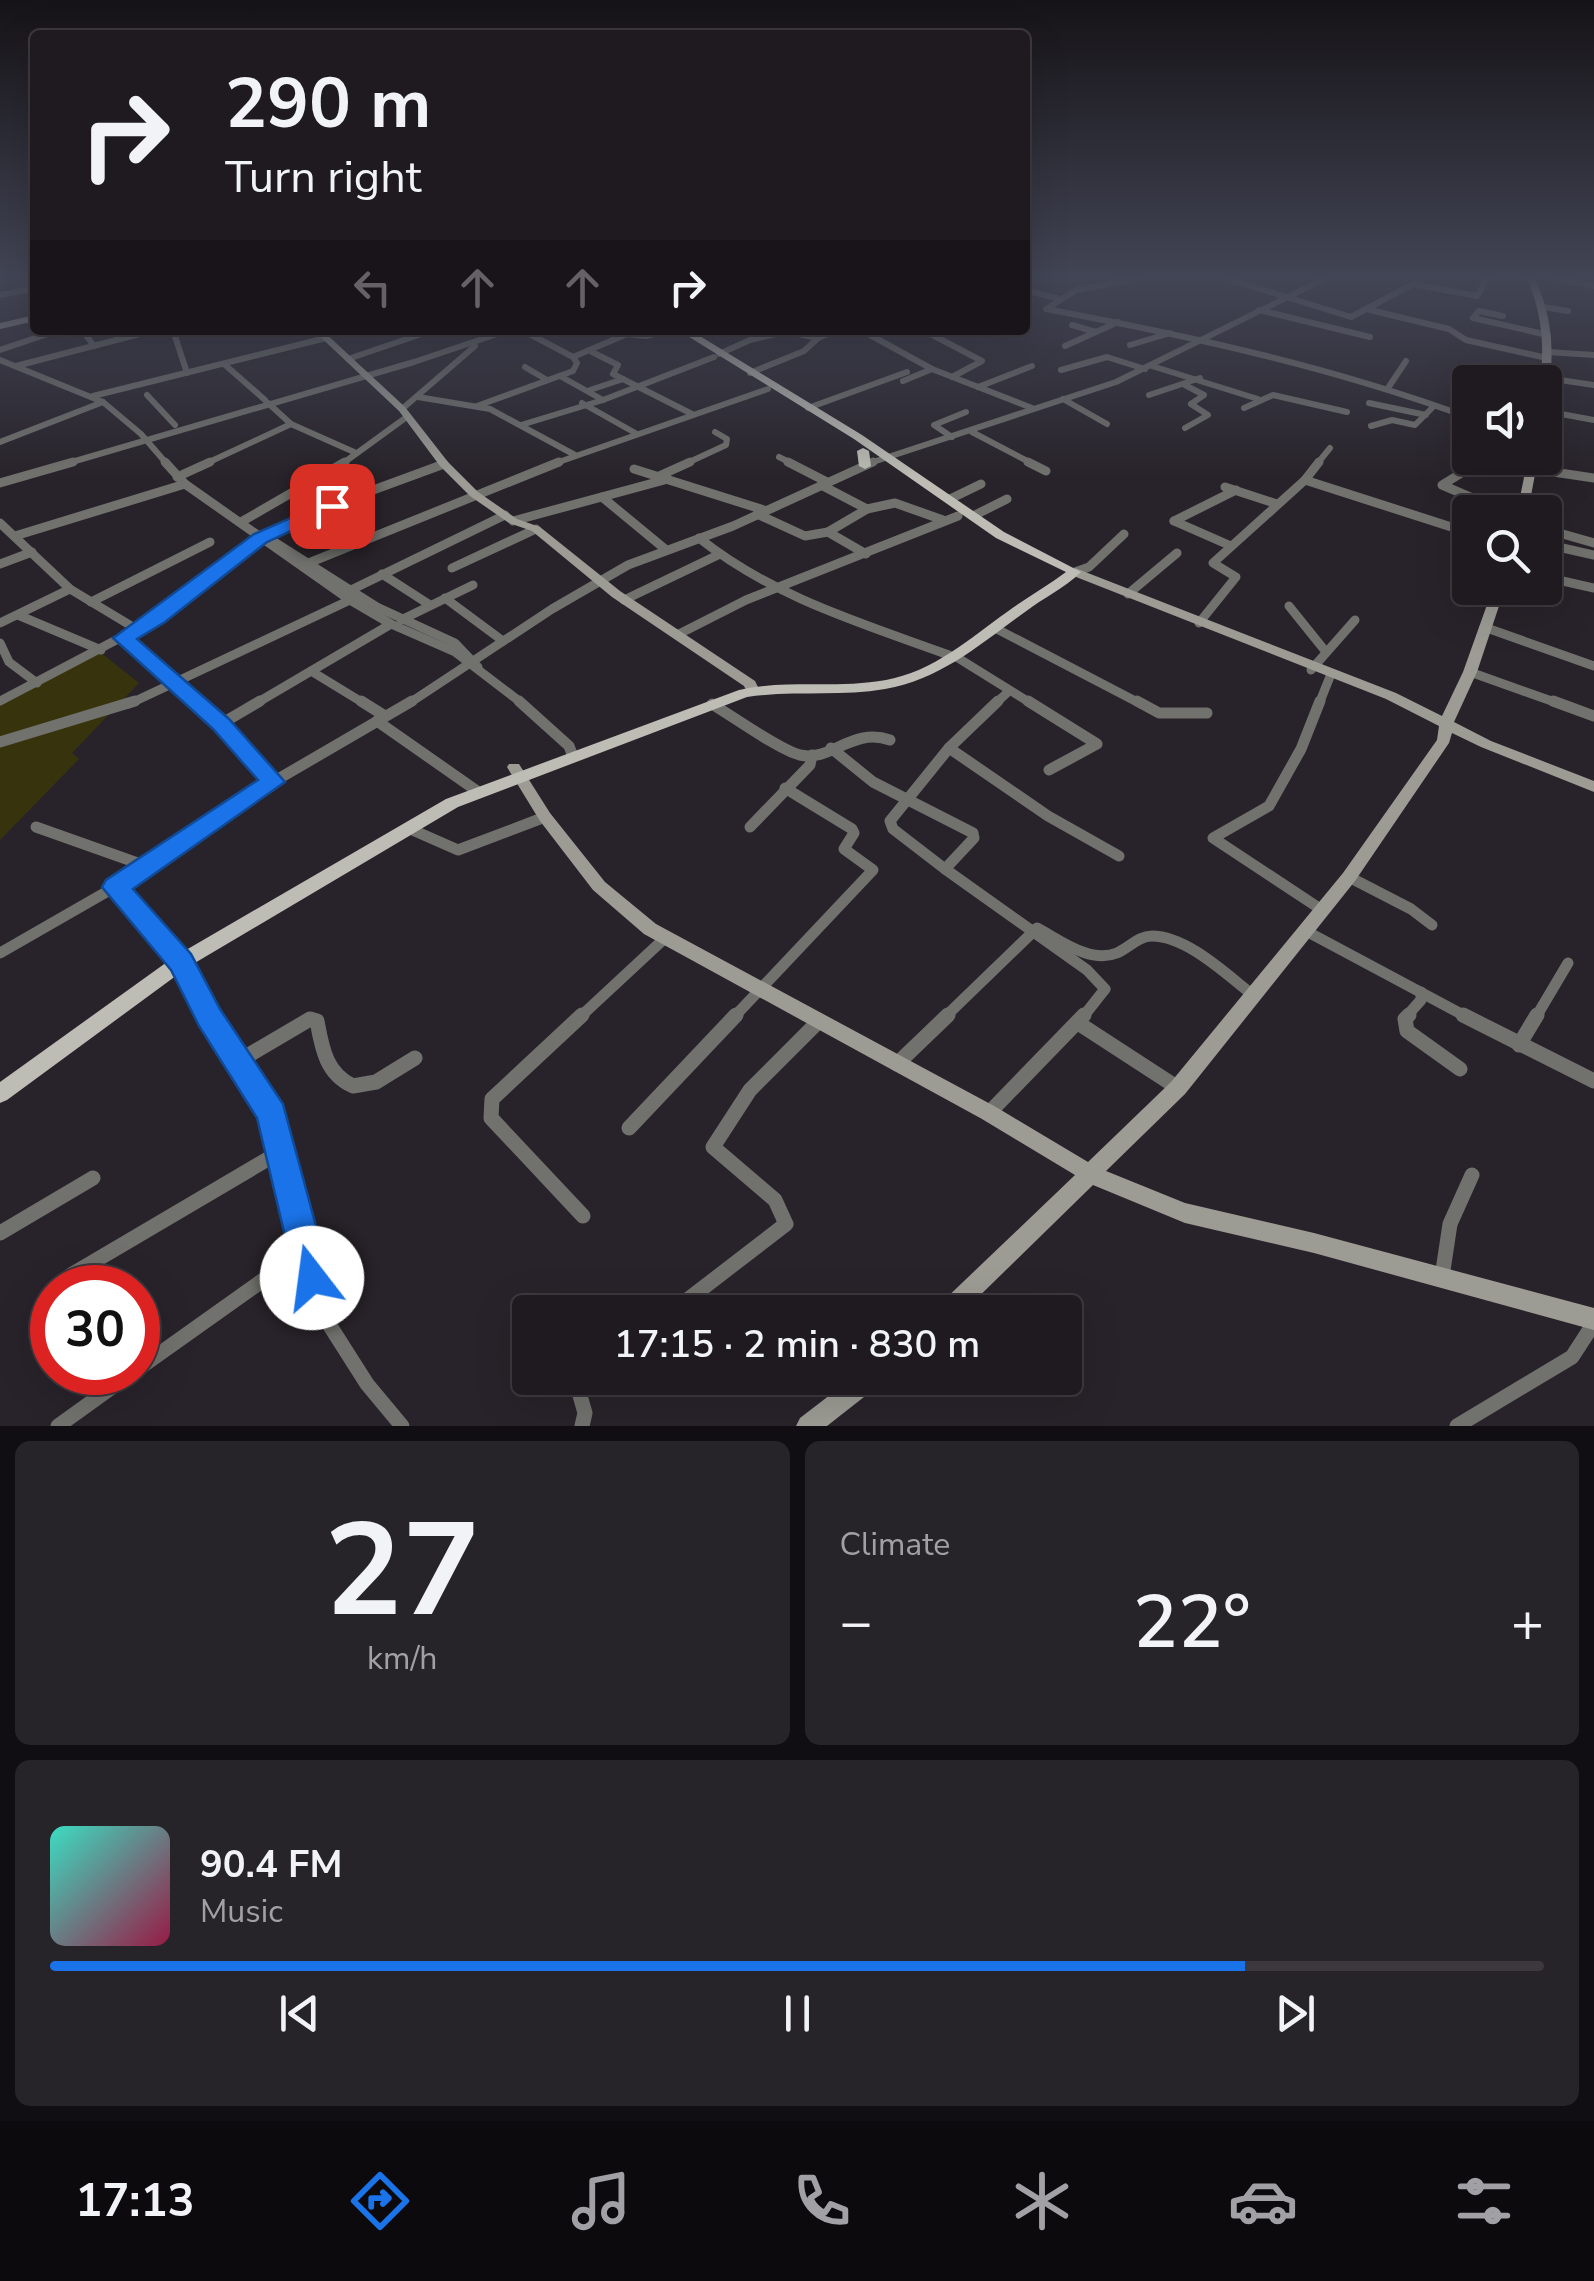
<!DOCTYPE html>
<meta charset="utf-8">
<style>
:root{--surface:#1e1a20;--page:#262329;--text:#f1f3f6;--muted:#a1a1a5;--line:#3c383e;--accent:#1a73e8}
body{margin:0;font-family:"Nunito Sans",sans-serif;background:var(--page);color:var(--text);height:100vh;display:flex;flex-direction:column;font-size:38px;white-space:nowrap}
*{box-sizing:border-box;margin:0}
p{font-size:32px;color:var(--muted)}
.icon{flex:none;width:55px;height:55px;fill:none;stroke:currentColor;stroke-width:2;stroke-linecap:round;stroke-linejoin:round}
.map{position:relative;height:1426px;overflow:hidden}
.side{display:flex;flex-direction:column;gap:15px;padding:15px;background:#100e12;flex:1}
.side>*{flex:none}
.guide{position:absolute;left:30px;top:30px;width:1000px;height:305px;border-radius:10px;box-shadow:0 10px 40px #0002,0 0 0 2px var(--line);background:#1e1a20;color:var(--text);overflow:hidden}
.buttons{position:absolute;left:1452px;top:365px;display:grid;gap:20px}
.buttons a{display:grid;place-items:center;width:110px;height:110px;border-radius:10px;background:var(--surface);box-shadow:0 10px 40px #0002,0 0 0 2px var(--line);font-size:50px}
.speed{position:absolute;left:30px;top:1265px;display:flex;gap:20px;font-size:50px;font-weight:700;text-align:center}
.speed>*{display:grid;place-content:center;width:130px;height:130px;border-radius:50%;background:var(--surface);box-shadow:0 10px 40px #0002,0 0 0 2px var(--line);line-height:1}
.speed .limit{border:15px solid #d22;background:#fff;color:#111}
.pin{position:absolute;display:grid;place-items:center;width:85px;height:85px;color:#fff;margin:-42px;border-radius:20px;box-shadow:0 5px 15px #0006}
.me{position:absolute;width:110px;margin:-55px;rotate:345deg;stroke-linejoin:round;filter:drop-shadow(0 0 8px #0008)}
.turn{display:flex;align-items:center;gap:35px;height:210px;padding:0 30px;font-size:45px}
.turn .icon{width:130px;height:130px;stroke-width:2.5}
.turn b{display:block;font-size:70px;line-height:85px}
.lanes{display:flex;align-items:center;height:95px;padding:0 30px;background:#0003;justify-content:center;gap:50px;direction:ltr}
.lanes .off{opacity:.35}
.big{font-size:75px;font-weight:600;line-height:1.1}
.side .card{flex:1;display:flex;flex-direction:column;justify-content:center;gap:15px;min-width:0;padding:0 35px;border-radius:15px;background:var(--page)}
.side .dial{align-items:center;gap:0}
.dial b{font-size:130px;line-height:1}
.song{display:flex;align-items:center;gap:30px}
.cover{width:120px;height:120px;border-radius:15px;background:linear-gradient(135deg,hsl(170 70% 55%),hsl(340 70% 35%))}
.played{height:10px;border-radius:5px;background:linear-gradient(90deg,var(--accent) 80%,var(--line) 80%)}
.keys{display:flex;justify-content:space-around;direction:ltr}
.heat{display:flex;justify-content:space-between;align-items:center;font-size:55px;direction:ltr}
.side .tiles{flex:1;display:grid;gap:15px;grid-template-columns:1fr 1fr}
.card:last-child{grid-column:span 2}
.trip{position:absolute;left:512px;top:1295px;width:570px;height:100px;border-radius:10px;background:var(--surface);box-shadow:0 10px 40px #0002,0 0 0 2px var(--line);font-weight:600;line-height:100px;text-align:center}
.tab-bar{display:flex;height:160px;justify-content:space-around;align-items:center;background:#0c0a0d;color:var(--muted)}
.tab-bar .icon{width:70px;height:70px}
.tab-bar .current{color:var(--accent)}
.tab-bar b{font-size:45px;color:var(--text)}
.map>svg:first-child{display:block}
.green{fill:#37340d}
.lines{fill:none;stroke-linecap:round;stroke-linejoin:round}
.street-far3{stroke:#71716d;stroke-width:6}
.street-far2{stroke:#71716d;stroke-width:9}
.street-far1{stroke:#71716d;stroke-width:11}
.street{stroke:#71716d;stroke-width:15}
.secondary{fill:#9c9c95;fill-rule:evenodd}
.primary{fill:#bdbdb5;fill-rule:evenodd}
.route{fill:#1a73e8;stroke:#114b97;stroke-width:2.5}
</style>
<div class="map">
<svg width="1594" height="1426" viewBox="0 0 1594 1426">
<rect width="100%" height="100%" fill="#28232a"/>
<polygon class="green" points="96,649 139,683 72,753 79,759 0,840 0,698"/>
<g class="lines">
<g class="street-far3">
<path d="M1136,279l-60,11 -30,19c144,27 286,58 424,109"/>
<polyline points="1228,279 1351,317 1413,284 1477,296 1486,280"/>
<polyline points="1557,279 1594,286"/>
<polyline points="1025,290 1056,298"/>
<polyline points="0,295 35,288"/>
<polyline points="1544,307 1568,311"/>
<polyline points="1259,310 1370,337"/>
<polyline points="1370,310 1449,329 1466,340 1547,358"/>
<polyline points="1503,316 1479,311 1473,318 1548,335"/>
<polyline points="1072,325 1096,332"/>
<polyline points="82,330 94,346"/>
<polyline points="173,330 187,373"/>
<polyline points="522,330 573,357 627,334 646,336 668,330"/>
<polyline points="780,330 818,338"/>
<polyline points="861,330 932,369 1032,408"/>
<polyline points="923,330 982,361 952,377"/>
<polyline points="1130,345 1170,333"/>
<polyline points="1065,346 1118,322"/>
<polyline points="0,350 59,330"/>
<polyline points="592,352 618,365 613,374 692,414"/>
<polyline points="1548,352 1594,355"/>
<polyline points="719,354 750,340 784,332"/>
<polyline points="348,359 433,330"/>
<polyline points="0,360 103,402 141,434 167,464"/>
<polyline points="224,364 265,400"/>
<polyline points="16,366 155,330"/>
<polyline points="1152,366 1258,399"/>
<polyline points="525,367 547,380"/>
<polyline points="1061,370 1107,357 1145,369"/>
<polyline points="750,373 804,351 818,338 837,330"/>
<polyline points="560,376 603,400"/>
<polyline points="1546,378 1594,385"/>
<polyline points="903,381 932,369"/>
<polyline points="1185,385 1204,395 1191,404"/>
<polyline points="978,387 1032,366"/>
<polyline points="1388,388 1406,361"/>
<polyline points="590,390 623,379"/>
<polyline points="147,395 175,425"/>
<polyline points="1149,395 1200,378"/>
<polyline points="93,396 326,338"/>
<polyline points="418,397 490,409 575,455"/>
<polyline points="1063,399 1107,424"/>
<polyline points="268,403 291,424 354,452"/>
<polyline points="582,403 637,434"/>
<polyline points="1369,403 1426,415"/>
<polyline points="477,406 573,371 577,363 573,357"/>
<polyline points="808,408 907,372"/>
<polyline points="1244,408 1273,395 1347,412"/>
<polyline points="402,409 475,346"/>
<polyline points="1545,411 1594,420"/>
<polyline points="521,425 603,400 714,357"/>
<polyline points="1371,426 1392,420 1415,425 1434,406"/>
<polyline points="1185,428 1208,415 1191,404"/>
<polyline points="972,432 1033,464"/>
<polyline points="952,437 934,425 966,412"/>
<polyline points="0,442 103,402"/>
<polyline points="779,457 793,464"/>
<polyline points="65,464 414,362 509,330"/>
<polyline points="205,464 291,424"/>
<polyline points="342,464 408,416"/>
<polyline points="553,464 768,389"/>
<polyline points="685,464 726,445 727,439 715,432"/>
<polyline points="867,464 1116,382 1324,279"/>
<polyline points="1317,464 1330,448"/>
</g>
<g class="street-far2">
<polyline points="165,462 185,484 350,600 391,624 455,652 523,704"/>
<polyline points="788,462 827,482"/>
<polyline points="1028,462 1046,471"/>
<polyline points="634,469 764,510"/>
<polyline points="1533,469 1594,478"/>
<polyline points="659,476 690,462"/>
<polyline points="177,477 210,462"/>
<polyline points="1305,480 1470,533"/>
<polyline points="0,483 73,462"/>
<polyline points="821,485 867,509 895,503 943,520"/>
<polyline points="1225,487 1277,504"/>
<polyline points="602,497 665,549"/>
<polyline points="950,499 981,484"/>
<polyline points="1524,510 1477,500 1442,485 1476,464 1530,474"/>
<polyline points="757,514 805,536 828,532 866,554"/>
<polyline points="973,516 1007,499"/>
<polyline points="513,521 668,479"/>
<polyline points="1174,521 1236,490"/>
<polyline points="1174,521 1231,546"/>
<polyline points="241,522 345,462"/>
<polyline points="0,523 70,589 138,630"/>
<polyline points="1545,529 1594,543"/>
<polyline points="828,532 867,509"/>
<polyline points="15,536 185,484"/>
<polyline points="265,536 377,607 455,643 478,667"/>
<path d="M699,538c74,59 162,85 250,117"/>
<polyline points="1545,544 1594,555"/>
<polyline points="311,562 559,462"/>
<polyline points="0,564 32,552"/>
<polyline points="452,568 536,529"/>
<polyline points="1075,572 1089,567 1124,534"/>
<polyline points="382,574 430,605"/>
<polyline points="1545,577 1594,588"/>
<polyline points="351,590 505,515"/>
<polyline points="1128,594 1177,553"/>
<polyline points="445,598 503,641"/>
<polyline points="624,600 718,555"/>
<polyline points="91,602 210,542"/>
<polyline points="1289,606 1326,652"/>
<polyline points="18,615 101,650"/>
<polyline points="401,620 473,585"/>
<polyline points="0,623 70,589"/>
<polyline points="1199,623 1236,577 1213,563 1305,480 1319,462"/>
<polyline points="1484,627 1594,666"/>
<polyline points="995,628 1141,704"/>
<polyline points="679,634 746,600 958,516"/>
<polyline points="124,638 198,704"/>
<polyline points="0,643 9,662 37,683"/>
<polyline points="958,658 1032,704"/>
<polyline points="1311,670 1355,620"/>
<polyline points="311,671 365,704"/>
<polyline points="1470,672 1560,704"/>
<polyline points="0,701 158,618 264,535 308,514 444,464"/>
<polyline points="129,704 350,600"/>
<polyline points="255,704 391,624"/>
<polyline points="408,704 552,609 628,565 733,526 873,462"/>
<polyline points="995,704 1009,691"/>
<polyline points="1319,704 1331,674"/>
</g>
<g class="street-far1">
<polyline points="195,701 273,782"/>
<polyline points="361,701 385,716"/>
<polyline points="519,701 569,746 572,754"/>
<polyline points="1028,701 1097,744 1049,770"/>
<polyline points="1137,701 1159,713 1207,713"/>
<polyline points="1320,701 1301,749 1269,806 1213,838 1322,910"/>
<polyline points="1553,701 1594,716"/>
<path d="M712,704c20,12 69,47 88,51 31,7 52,-28 90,-15"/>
<polyline points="377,721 477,791"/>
<polyline points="221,724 260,701"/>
<polyline points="0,742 135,701"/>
<polyline points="831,748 873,782 973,833 974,838 945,869 1087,970 1105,989 1083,1017"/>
<polyline points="949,748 1048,816 1119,856"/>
<polyline points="36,827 146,866"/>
<polyline points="750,827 810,765 812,755"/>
<polyline points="408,828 458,850 545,817"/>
<polyline points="945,869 893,829 890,821 949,748 998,701"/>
<polyline points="1349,877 1411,909 1432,925"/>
<polyline points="115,887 181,962 210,1017"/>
<polyline points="1306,931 1467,1017"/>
<polyline points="0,953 115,887 273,782 412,701"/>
<polyline points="580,1017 665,938"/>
<polyline points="734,1017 873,870 844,849 854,833 852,829 785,788"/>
<path d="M945,1017l92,-89c23,12 53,36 80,25 12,-5 21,-17 35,-17 35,0 75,39 101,59"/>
<polyline points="1406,1017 1421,1000 1421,992"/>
<polyline points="1536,1017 1568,963"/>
</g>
<g class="street">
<polyline points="209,1015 272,1114 325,1318 367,1384 402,1426"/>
<polyline points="582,1015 492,1099 491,1118 583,1216"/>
<polyline points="1409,1015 1405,1019 1407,1031 1460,1069"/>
<polyline points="1463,1015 1594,1081"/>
<polyline points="1078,1023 1178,1088"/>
<polyline points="1519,1045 1537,1015"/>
<path d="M237,1062l73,-43 7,2c5,27 9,53 36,65l23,-4 39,-24"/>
<polyline points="897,1064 948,1015"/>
<polyline points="989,1113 1084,1015"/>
<polyline points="629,1128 736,1015"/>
<polyline points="0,1233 93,1178"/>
<polyline points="71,1275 283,1150"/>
<polyline points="1442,1277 1450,1224 1472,1175"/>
<polyline points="673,1311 786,1224 775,1200 713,1147 750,1090 819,1021"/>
<polyline points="138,1369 304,1251"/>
<polyline points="575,1378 585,1413 582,1426"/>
<polyline points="58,1426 133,1372"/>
<polyline points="1457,1426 1572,1357 1594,1323"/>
</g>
<g class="secondary">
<path d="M1527,279h8c16,34 19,67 15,104l-5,3v-4h-5c5,-36 2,-69 -13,-103z"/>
<polygon points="35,315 35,321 0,329 0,323"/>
<polygon points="313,330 322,330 405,407 448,462 478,492 517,519 540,527 620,591 755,681 760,691 758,694 748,694 744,686 612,597 532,531 509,523 470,496 440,466 399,411"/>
<polygon points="1528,458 1538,458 1528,512 1517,512"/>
<polygon points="1075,568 1396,693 1442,716 1463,672 1493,588 1505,588 1477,672 1454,722 1491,741 1594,781 1594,792 1481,747 1452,733 1449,743 1355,881 1185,1094 1106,1171 1185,1203 1314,1233 1594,1308 1594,1330 1314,1253 1185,1223 1093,1185 963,1312 937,1312 940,1304 1075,1175 982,1119 644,934 593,890 540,821 507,767 509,764 519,764 550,813 605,882 656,924 996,1107 1088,1162 1171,1082 1343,873 1437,740 1439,726 1386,699 1071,575 1069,572"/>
<polygon points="852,1378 881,1378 878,1386 827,1426 796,1426 800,1418"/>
</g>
<g class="primary">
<path d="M678,330h12l172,105 142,97 77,40c-16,16 -38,26 -56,40 -45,32 -83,67 -140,77 -46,8 -92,1 -138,8l-289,110 -270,160 -181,133 -7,3v-21l174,-125 272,-158 293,-109c48,-11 99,-1 147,-10 48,-9 83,-41 121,-68 19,-14 40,-26 59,-40l-70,-34 -142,-99z"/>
<polygon points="863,448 869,451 871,466 865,469 859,466 857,451"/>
</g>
</g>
<linearGradient id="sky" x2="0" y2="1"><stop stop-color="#161317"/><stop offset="0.58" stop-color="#424555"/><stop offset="1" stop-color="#424555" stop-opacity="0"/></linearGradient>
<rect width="1594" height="479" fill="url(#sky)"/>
<polygon class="route" points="332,500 338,502 338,509 267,542 165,622 137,639 229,719 285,782 133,889 191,954 220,1009 283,1104 330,1278 325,1290 312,1296 300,1290 295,1278 257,1118 199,1026 171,970 102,887 106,880 258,780 213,729 113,638 254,534"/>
</svg>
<div class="buttons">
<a><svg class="icon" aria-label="sound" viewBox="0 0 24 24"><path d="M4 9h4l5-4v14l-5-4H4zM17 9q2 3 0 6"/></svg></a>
<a><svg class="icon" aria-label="search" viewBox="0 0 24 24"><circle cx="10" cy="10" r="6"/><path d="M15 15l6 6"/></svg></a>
</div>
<div class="speed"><div class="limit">30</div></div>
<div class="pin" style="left:332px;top:506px;background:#d93025"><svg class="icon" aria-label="arrive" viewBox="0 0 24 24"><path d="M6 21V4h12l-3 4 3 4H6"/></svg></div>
<svg class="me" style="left:312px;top:1278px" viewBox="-20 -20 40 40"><circle r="19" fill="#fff"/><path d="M0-13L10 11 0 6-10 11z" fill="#1a73e8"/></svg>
<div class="trip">17:15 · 2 min · 830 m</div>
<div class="guide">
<div class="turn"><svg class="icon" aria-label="right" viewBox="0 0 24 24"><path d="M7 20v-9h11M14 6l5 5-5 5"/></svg><div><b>290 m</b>Turn right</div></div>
<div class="lanes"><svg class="icon off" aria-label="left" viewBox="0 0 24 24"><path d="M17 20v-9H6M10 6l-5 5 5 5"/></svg><svg class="icon off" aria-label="ahead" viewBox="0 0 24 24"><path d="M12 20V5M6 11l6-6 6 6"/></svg><svg class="icon off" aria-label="ahead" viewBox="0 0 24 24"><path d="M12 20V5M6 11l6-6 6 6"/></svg><svg class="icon" aria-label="right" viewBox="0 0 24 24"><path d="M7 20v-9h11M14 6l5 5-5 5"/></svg></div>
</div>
</div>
<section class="side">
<div class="tiles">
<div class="card dial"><b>27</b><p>km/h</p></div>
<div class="card"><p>Climate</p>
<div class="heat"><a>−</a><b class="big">22°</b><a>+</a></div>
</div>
<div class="card">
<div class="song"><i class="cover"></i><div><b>90.4 FM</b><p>Music</p></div></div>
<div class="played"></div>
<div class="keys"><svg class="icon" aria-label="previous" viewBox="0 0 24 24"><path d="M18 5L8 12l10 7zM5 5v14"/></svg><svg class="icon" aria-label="pause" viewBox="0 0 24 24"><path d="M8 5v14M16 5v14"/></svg><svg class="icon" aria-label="next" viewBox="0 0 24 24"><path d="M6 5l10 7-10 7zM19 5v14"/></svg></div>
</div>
</div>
</section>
<nav class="tab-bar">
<b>17:13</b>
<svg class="icon current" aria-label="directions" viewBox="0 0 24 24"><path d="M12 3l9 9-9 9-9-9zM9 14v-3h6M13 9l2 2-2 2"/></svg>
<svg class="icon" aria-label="music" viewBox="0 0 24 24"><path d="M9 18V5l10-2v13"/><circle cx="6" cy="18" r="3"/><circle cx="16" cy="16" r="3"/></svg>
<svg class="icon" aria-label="phone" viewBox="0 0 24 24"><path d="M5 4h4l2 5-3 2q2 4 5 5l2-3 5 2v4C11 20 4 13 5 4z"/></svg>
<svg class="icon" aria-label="climate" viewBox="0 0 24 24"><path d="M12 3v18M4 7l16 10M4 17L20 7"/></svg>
<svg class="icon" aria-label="car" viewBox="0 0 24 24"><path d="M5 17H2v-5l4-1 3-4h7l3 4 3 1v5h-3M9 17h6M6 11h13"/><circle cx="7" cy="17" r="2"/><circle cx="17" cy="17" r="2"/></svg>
<svg class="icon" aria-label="filters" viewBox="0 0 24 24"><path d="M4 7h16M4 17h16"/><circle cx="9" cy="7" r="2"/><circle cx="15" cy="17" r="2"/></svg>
</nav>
